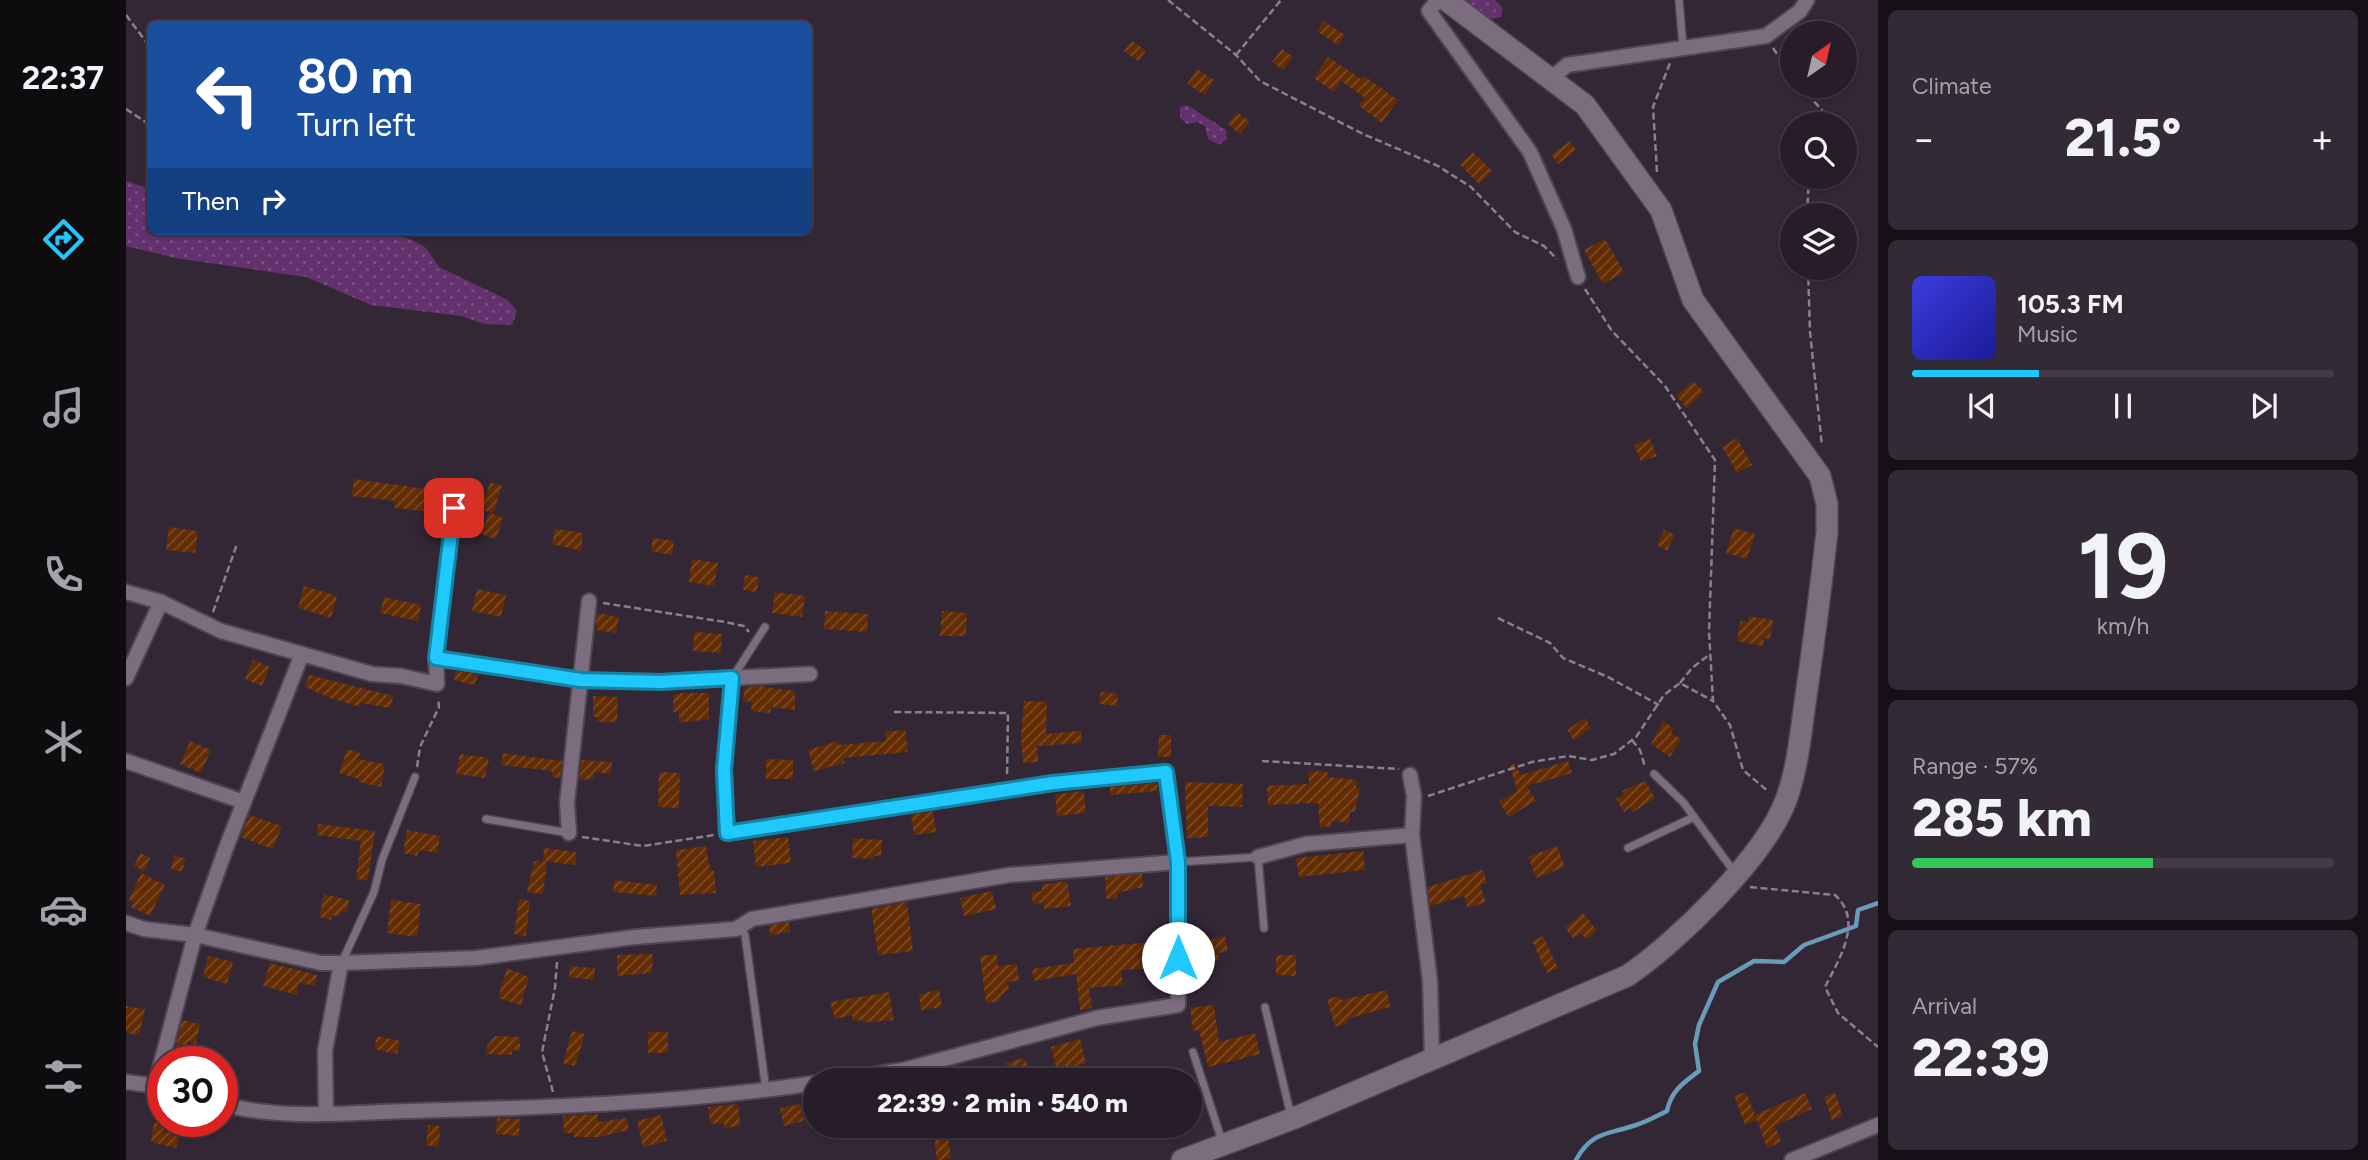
<!DOCTYPE html>
<meta charset="utf-8">
<style>
:root{--surface:#261d28;--page:#322a34;--text:#f1f3f6;--muted:#a4a2a8;--line:#423b45;--accent:#1fc9fd}
body{margin:0;font-family:Figtree,sans-serif;background:var(--page);color:var(--text);height:100vh;display:flex;flex-direction:column;font-size:26px;white-space:nowrap}
*{box-sizing:border-box;margin:0}
p{font-size:23px;color:var(--muted)}
.icon{flex:none;width:38px;height:38px;fill:none;stroke:currentColor;stroke-width:2;stroke-linecap:round;stroke-linejoin:round}
.map{position:relative;flex:1;overflow:hidden}
.sheet{display:flex;flex-direction:column;gap:10px;padding:10px;background:#151016;width:490px}
.sheet>*{flex:none}
.guide{position:absolute;left:21px;top:21px;width:665px;height:214px;border-radius:10px;box-shadow:0 2px 5px #0004,0 0 0 2px var(--line);background:#1a4fa0;color:#fff;overflow:hidden}
.needle{width:46px;rotate:34deg}
.tools{position:absolute;left:1654px;top:21px;display:grid;gap:14px}
.tools a{display:grid;place-items:center;width:77px;height:77px;border-radius:50%;background:var(--surface);box-shadow:0 2px 5px #0004,0 0 0 2px var(--line);font-size:35px}
.speed{position:absolute;left:21px;top:1046px;display:flex;gap:14px;font-size:35px;font-weight:700;text-align:center}
.speed>*{display:grid;place-content:center;width:91px;height:91px;border-radius:50%;background:var(--surface);box-shadow:0 2px 5px #0004,0 0 0 2px var(--line);line-height:1}
.speed .limit{border:10px solid #d22;background:#fff;color:#111}
.pin{position:absolute;display:grid;place-items:center;width:60px;height:60px;color:#fff;margin:-30px;border-radius:14px;box-shadow:0 4px 10px #0006}
.me{position:absolute;width:77px;margin:-38px;rotate:0deg;stroke-linejoin:round;filter:drop-shadow(0 0 5px #0008)}
.turn{display:flex;align-items:center;gap:24px;height:147px;padding:0 35px;font-size:32px}
.turn .icon{width:91px;height:91px;stroke-width:2.5}
.turn b{display:block;font-size:49px;line-height:60px}
.then{display:flex;align-items:center;height:66px;padding:0 35px;background:#0003;gap:14px;font-size:26px}
.big{font-size:52px;font-weight:800;line-height:1.1}
.sheet .widget{flex:1;display:flex;flex-direction:column;justify-content:center;gap:10px;min-width:0;padding:0 24px;border-radius:10px;background:var(--page)}
.sheet .dial{align-items:center;gap:0}
.dial b{font-size:91px;line-height:1}
.song{display:flex;align-items:center;gap:21px}
.cover{width:84px;height:84px;border-radius:10px;background:linear-gradient(135deg,hsl(240 70% 55%),hsl(240 70% 35%))}
.played{height:7px;border-radius:4px;background:linear-gradient(90deg,var(--accent) 30%,var(--line) 30%)}
.keys{display:flex;justify-content:space-around;direction:ltr}
.heat{display:flex;justify-content:space-between;align-items:center;font-size:38px;direction:ltr}
.charge{height:10px;border-radius:5px;background:linear-gradient(90deg,#34c759 57%,var(--line) 0)}
.trip{position:absolute;left:677px;top:1068px;width:399px;height:70px;border-radius:35px;background:var(--surface);box-shadow:0 2px 5px #0004,0 0 0 2px var(--line);font-weight:800;line-height:70px;text-align:center}
main{display:flex;flex:1;min-height:0}
.dock{display:flex;flex-direction:column;width:126px;justify-content:space-around;align-items:center;background:#0f0c10;color:var(--muted)}
.dock .icon{width:49px;height:49px}
.dock .current{color:var(--accent)}
.dock b{font-size:32px;color:var(--text)}
.map>svg:first-child{display:block}
.grass{fill:url(#grass-dots)}
.lines{fill:none;stroke-linecap:round;stroke-linejoin:round}
.stream{stroke:#699cba;stroke-width:4.5}
.building{fill:url(#building-hatch)}
.lane-casing{stroke:#4f4551;stroke-width:10}
.street-casing{stroke:#4f4551;stroke-width:18}
.secondary-casing{stroke:#4f4551;stroke-width:24}
.path{stroke:#8a808c;stroke-width:2.5;stroke-dasharray:7 3.5;stroke-linecap:butt}
.lane{stroke:#7b6d7e;stroke-width:7}
.street{stroke:#7b6d7e;stroke-width:14}
.secondary{stroke:#7b6d7e;stroke-width:21}
.route-casing{stroke:#1483a4;stroke-width:18}
.route{stroke:#1fc9fd;stroke-width:12}
</style>
<main>
<nav class="dock">
<b>22:37</b>
<svg class="icon current" aria-label="directions" viewBox="0 0 24 24"><path d="M12 3l9 9-9 9-9-9zM9 14v-3h6M13 9l2 2-2 2"/></svg>
<svg class="icon" aria-label="music" viewBox="0 0 24 24"><path d="M9 18V5l10-2v13"/><circle cx="6" cy="18" r="3"/><circle cx="16" cy="16" r="3"/></svg>
<svg class="icon" aria-label="phone" viewBox="0 0 24 24"><path d="M5 4h4l2 5-3 2q2 4 5 5l2-3 5 2v4C11 20 4 13 5 4z"/></svg>
<svg class="icon" aria-label="climate" viewBox="0 0 24 24"><path d="M12 3v18M4 7l16 10M4 17L20 7"/></svg>
<svg class="icon" aria-label="car" viewBox="0 0 24 24"><path d="M5 17H2v-5l4-1 3-4h7l3 4 3 1v5h-3M9 17h6M6 11h13"/><circle cx="7" cy="17" r="2"/><circle cx="17" cy="17" r="2"/></svg>
<svg class="icon" aria-label="filters" viewBox="0 0 24 24"><path d="M4 7h16M4 17h16"/><circle cx="9" cy="7" r="2"/><circle cx="15" cy="17" r="2"/></svg>
</nav>
<div class="map">
<svg width="1752" height="1160" viewBox="0 0 1752 1160">
<defs>
<pattern id="grass-dots" width="8" height="8" patternUnits="userSpaceOnUse" patternTransform="scale(1.75)"><rect width="8" height="8" fill="#63316d"/><path d="M2 2h.1M6 6h.1" fill="none" stroke="#7a4f82" stroke-width="1.8" stroke-linecap="round"/></pattern>
<pattern id="building-hatch" width="6" height="6" patternUnits="userSpaceOnUse" patternTransform="scale(1.75)"><rect width="6" height="6" fill="#642c03"/><path d="M-1 1l2-2M0 6l6-6M5 7l2-2" fill="none" stroke="#7b4b28"/></pattern>
</defs>
<rect width="100%" height="100%" fill="#332736"/>
<g class="grass">
<polygon points="1334,0 1369,0 1377,8 1375,17 1366,19"/>
<polygon points="1061,105 1100,130 1101,139 1093,145 1082,139 1079,126 1071,122 1061,124 1054,118 1054,107"/>
<polygon points="0,181 24,189 24,231 249,231 284,239 300,248 313,267 382,300 391,311 386,325 359,324 335,316 245,305 180,277 49,258 0,246"/>
</g>
<g class="lines">
<path class="stream" d="M1450,1160c16,-29 31,-25 60,-35 10,-3 21,-9 31,-14 4,-20 16,-28 32,-40l-4,-27 4,-19 19,-43 36,-21 30,1 20,-17 52,-19 2,-16 20,-7"/>
</g>
<g class="building">
<polygon points="1197,21 1219,35 1212,45 1191,31"/>
<polygon points="1006,41 1020,51 1012,61 998,51"/>
<polygon points="1156,49 1167,57 1157,70 1146,62"/>
<polygon points="1202,57 1235,79 1238,76 1272,100 1256,123 1233,106 1239,98 1215,81 1208,92 1188,78"/>
<polygon points="1071,69 1088,80 1079,95 1061,84"/>
<polygon points="1111,112 1124,122 1114,134 1102,124"/>
<polygon points="1444,141 1450,150 1432,164 1425,155"/>
<polygon points="1347,152 1366,171 1353,184 1334,165"/>
<polygon points="1479,239 1498,272 1477,284 1458,250"/>
<polygon points="1567,381 1578,392 1561,408 1550,396"/>
<polygon points="1611,438 1626,465 1611,473 1596,447"/>
<polygon points="1524,439 1531,456 1515,462 1508,445"/>
<polygon points="228,479 300,489 298,511 268,508 269,501 226,496"/>
<polygon points="364,482 376,486 367,514 342,503 348,490 360,495"/>
<polygon points="363,513 377,518 370,539 355,534"/>
<polygon points="43,527 72,531 69,553 40,550"/>
<polygon points="1608,528 1629,534 1621,559 1600,553"/>
<polygon points="429,529 457,533 455,551 426,544"/>
<polygon points="1538,530 1549,535 1541,551 1531,545"/>
<polygon points="527,538 548,541 546,555 525,551"/>
<polygon points="566,559 592,563 588,586 563,582"/>
<polygon points="619,575 633,577 631,592 617,590"/>
<polygon points="178,586 211,596 205,618 172,608"/>
<polygon points="351,589 380,595 375,617 346,611"/>
<polygon points="649,592 679,596 676,617 646,613"/>
<polygon points="258,597 295,605 292,621 254,613"/>
<polygon points="699,611 742,614 741,632 698,629"/>
<polygon points="816,611 841,613 840,636 814,636"/>
<polygon points="471,613 493,617 490,633 470,630"/>
<polygon points="1623,616 1647,620 1644,639 1638,638 1637,646 1611,641 1614,621 1622,622"/>
<polygon points="568,632 596,634 595,653 567,651"/>
<polygon points="127,660 144,667 136,686 119,679"/>
<polygon points="330,671 352,674 349,685 328,680"/>
<polygon points="183,675 267,696 265,708 235,703 234,707 204,698 179,687"/>
<polygon points="633,686 669,691 669,710 645,707 644,713 625,711 626,702 617,701 619,687"/>
<polygon points="975,692 992,694 991,706 973,704"/>
<polygon points="557,693 583,693 583,719 553,723 553,712 547,712 547,695"/>
<polygon points="467,696 492,697 491,722 471,722 471,717 467,717"/>
<polygon points="898,701 921,702 920,734 955,731 956,743 911,746 912,762 897,763 895,735"/>
<polygon points="1459,718 1465,728 1448,740 1441,730"/>
<polygon points="1537,721 1548,728 1545,733 1555,739 1544,757 1525,744"/>
<polygon points="779,730 782,752 717,758 719,763 688,771 682,750 712,741 713,745 760,741 759,732"/>
<polygon points="1033,735 1045,735 1045,757 1032,757"/>
<polygon points="64,741 85,750 75,773 54,764"/>
<polygon points="221,749 234,753 232,759 259,764 255,787 232,782 233,779 213,773"/>
<polygon points="377,753 436,761 434,778 426,777 426,771 375,765"/>
<polygon points="334,754 363,758 359,778 330,774"/>
<polygon points="640,759 667,760 667,779 640,779"/>
<polygon points="456,760 486,762 485,774 468,772 467,780 453,779"/>
<polygon points="1442,761 1446,773 1401,786 1410,801 1382,817 1373,801 1391,791 1384,766 1388,764 1395,775"/>
<polygon points="1201,771 1202,777 1231,780 1230,788 1234,788 1229,812 1224,812 1223,823 1205,821 1206,826 1194,827 1192,803 1142,805 1141,786 1183,784 1182,772"/>
<polygon points="533,772 554,773 553,808 532,807"/>
<polygon points="1519,781 1529,798 1507,812 1504,807 1498,812 1490,799 1498,794 1496,791"/>
<polygon points="1059,782 1117,784 1116,807 1082,806 1082,837 1061,838"/>
<polygon points="1031,783 1032,791 984,795 984,787"/>
<polygon points="958,791 960,813 931,816 929,794"/>
<polygon points="807,811 810,832 788,835 785,815"/>
<polygon points="123,815 156,826 147,849 115,837"/>
<polygon points="192,824 249,831 242,880 230,879 235,841 191,835"/>
<polygon points="281,830 314,836 311,853 293,850 292,856 277,853"/>
<polygon points="662,837 665,863 630,867 627,841"/>
<polygon points="727,838 756,840 755,856 748,856 748,859 726,858"/>
<polygon points="580,846 584,870 588,870 590,893 554,895 550,850"/>
<polygon points="1431,846 1439,867 1410,878 1402,857"/>
<polygon points="418,848 450,852 449,865 417,861"/>
<polygon points="1237,851 1239,870 1173,877 1170,858"/>
<polygon points="14,853 24,858 18,871 8,866"/>
<polygon points="48,855 60,859 56,872 45,869"/>
<polygon points="408,861 421,862 417,894 401,892"/>
<polygon points="1357,870 1361,883 1354,885 1360,902 1342,908 1338,896 1304,906 1302,887"/>
<polygon points="15,873 39,885 24,916 5,907 8,902 3,900"/>
<polygon points="1016,874 1017,887 992,893 992,898 980,899 979,877"/>
<polygon points="488,880 531,885 530,896 487,892"/>
<polygon points="941,881 945,906 918,909 917,903 907,904 905,892 916,891 915,885"/>
<polygon points="866,891 870,909 838,916 834,898"/>
<polygon points="198,894 223,900 221,912 215,911 214,917 206,915 205,920 193,917"/>
<polygon points="393,899 404,901 400,936 388,934"/>
<polygon points="265,900 295,904 291,937 261,933"/>
<polygon points="781,902 787,951 752,955 745,909"/>
<polygon points="1457,913 1471,931 1460,939 1455,933 1447,938 1439,928"/>
<polygon points="663,922 664,932 644,935 643,926"/>
<polygon points="1099,936 1102,951 1092,953 1093,960 1074,964 1073,955 1062,957 1062,946"/>
<polygon points="1417,936 1432,968 1421,973 1406,941"/>
<polygon points="1038,941 1039,967 995,970 997,985 963,988 966,1008 954,1010 950,974 908,981 906,969 948,963 947,949"/>
<polygon points="527,954 526,973 491,976 491,955"/>
<polygon points="871,954 872,966 891,964 893,981 882,982 883,989 874,996 875,1001 860,1003 854,956"/>
<polygon points="1150,955 1170,955 1170,976 1150,975"/>
<polygon points="82,956 107,962 101,984 77,977"/>
<polygon points="144,963 191,975 189,986 173,983 171,995 137,986"/>
<polygon points="444,966 469,968 468,980 443,977"/>
<polygon points="381,968 403,977 395,1005 372,998"/>
<polygon points="813,989 816,1007 795,1010 793,995"/>
<polygon points="1261,990 1264,1007 1221,1019 1222,1023 1209,1027 1201,999 1214,996 1215,1000"/>
<polygon points="763,992 768,1020 737,1023 737,1020 727,1021 726,1015 709,1019 704,1002"/>
<polygon points="1088,1005 1093,1042 1129,1033 1134,1054 1082,1067 1073,1030 1067,1031 1064,1008"/>
<polygon points="0,1006 19,1009 13,1035 0,1033"/>
<polygon points="56,1020 74,1024 70,1044 62,1042 60,1051 49,1049"/>
<polygon points="446,1031 459,1034 449,1066 437,1063"/>
<rect x="522" y="1032" width="20" height="21"/>
<polygon points="251,1036 274,1041 271,1054 248,1049"/>
<polygon points="369,1036 394,1037 394,1051 386,1050 386,1055 360,1054 361,1046"/>
<polygon points="954,1039 960,1063 931,1071 925,1047"/>
<polygon points="899,1058 903,1071 883,1076 880,1063"/>
<polygon points="1620,1092 1629,1115 1679,1093 1686,1109 1649,1126 1655,1142 1641,1148 1631,1120 1619,1125 1608,1096"/>
<polygon points="1709,1093 1717,1116 1706,1120 1698,1097"/>
<polygon points="612,1104 614,1126 598,1128 598,1123 584,1124 582,1107"/>
<polygon points="674,1104 678,1121 658,1126 654,1108"/>
<polygon points="472,1114 472,1122 501,1118 503,1130 473,1137 448,1137 448,1133 438,1133 437,1116"/>
<polygon points="535,1115 541,1141 517,1147 511,1121"/>
<polygon points="371,1118 394,1119 393,1136 370,1134"/>
<polygon points="28,1122 58,1122 50,1148 25,1142"/>
<polygon points="302,1125 315,1126 312,1147 300,1145"/>
<polygon points="822,1136 825,1159 811,1160 808,1138"/>
</g>
<g class="lines">
<defs>
<g id="lane">
<polyline points="1553,0 1557,47"/>
<polyline points="310,658 318,574 331,485"/>
<polyline points="607,677 639,627"/>
<polyline points="1528,774 1557,802 1609,873"/>
<polyline points="360,819 443,833"/>
<polyline points="1502,848 1568,817"/>
<polyline points="1052,862 1132,857 1138,928"/>
<polyline points="614,927 619,935 640,1090"/>
<polyline points="216,962 248,892 256,860 289,777"/>
<polyline points="1139,1007 1165,1116"/>
<polyline points="1067,1052 1096,1141"/>
</g>
<g id="street">
<polyline points="1312,0 1303,11 1404,152 1438,229 1452,277"/>
<polyline points="1426,78 1441,65 1640,36 1674,11 1681,0"/>
<polyline points="0,592 35,602 95,631 246,674 275,676 311,684 310,658 455,680 534,682 606,678 598,770 601,833 927,783 1040,772 1052,862 1052,1005 971,1018 777,1070 713,1080"/>
<polyline points="0,678 35,602"/>
<polyline points="606,678 684,674"/>
<polyline points="0,761 118,802"/>
<polyline points="1284,775 1288,796 1286,835 1304,981 1306,1057"/>
<polyline points="443,833 441,803 463,601"/>
<polyline points="1132,857 1180,844 1286,835"/>
<polyline points="0,923 18,929 69,935 195,963 215,963 350,958 509,937 610,929 626,919 883,875 1052,862"/>
<polyline points="0,1082 37,1087"/>
<polyline points="29,1086 69,935 100,848 176,654"/>
<path d="M96,1104c58,16 126,9 186,7 135,-3 273,-8 408,-28"/>
<polyline points="200,1113 199,1051 215,963"/>
<polyline points="1666,1160 1752,1125"/>
</g>
<path id="secondary" d="M1056,1160l110,-41 335,-143c49,-33 138,-119 159,-176 12,-32 15,-70 20,-104 8,-55 15,-109 21,-164v-28l-7,-28 -127,-176 -32,-90 -76,-105 -139,-105"/>
</defs>
<use href="#lane" class="lane-casing"/>
<use href="#street" class="street-casing"/>
<use href="#secondary" class="secondary-casing"/>
<g class="path">
<polyline points="1042,0 1110,55 1134,81 1237,134 1312,166 1345,187 1389,232 1418,246 1431,259"/>
<polyline points="0,15 24,47"/>
<polyline points="1647,48 1666,76"/>
<polyline points="1110,55 1155,0"/>
<polyline points="1674,86 1696,110 1693,124"/>
<polyline points="0,109 24,125"/>
<polyline points="1531,172 1527,107 1544,63"/>
<polyline points="1681,215 1683,177"/>
<polyline points="1682,268 1684,332 1696,446"/>
<polyline points="1459,289 1486,331 1539,386 1589,460 1583,632 1587,701 1604,725 1617,770 1643,792"/>
<polyline points="477,603 599,622 618,626 623,632"/>
<polyline points="87,612 111,544"/>
<polyline points="1372,618 1424,643 1437,658 1482,677 1533,705"/>
<polyline points="1554,683 1566,668 1584,654"/>
<polyline points="768,712 882,713 881,777"/>
<polyline points="1506,740 1514,750 1519,767"/>
<polyline points="1136,761 1273,769"/>
<polyline points="291,767 294,747 313,707 312,698"/>
<polyline points="1302,796 1406,762 1442,756 1466,760 1488,754 1510,737 1538,695 1554,683 1587,701"/>
<polyline points="456,837 517,846 588,835"/>
<path d="M1624,887l85,8c29,26 4,64 -10,92l13,26 40,34"/>
<polyline points="427,1092 416,1052 429,988 431,962"/>
</g>
<use href="#lane" class="lane"/>
<use href="#street" class="street"/>
<use href="#secondary" class="secondary"/>
</g>
<g class="lines">
<defs>
<polyline id="route" points="328,508 310,658 455,680 534,682 606,678 598,770 601,833 927,783 1040,772 1052,862 1052,958"/>
</defs>
<use href="#route" class="route-casing"/>
<use href="#route" class="route"/>
</g>
</svg>
<div class="tools">
<a><svg class="needle" viewBox="-14 -14 28 28"><path d="M0-13l5 13h-10z" fill="#e53935"/><path d="M0 13l5-13h-10z" fill="#a4a2a8"/></svg></a>
<a><svg class="icon" aria-label="search" viewBox="0 0 24 24"><circle cx="10" cy="10" r="6"/><path d="M15 15l6 6"/></svg></a>
<a><svg class="icon" aria-label="layers" viewBox="0 0 24 24"><path d="M12 4l9 5-9 5-9-5zM3 14l9 5 9-5"/></svg></a>
</div>
<div class="speed"><div class="limit">30</div></div>
<div class="pin" style="left:328px;top:508px;background:#d93025"><svg class="icon" aria-label="arrive" viewBox="0 0 24 24"><path d="M6 21V4h12l-3 4 3 4H6"/></svg></div>
<svg class="me" style="left:1052px;top:958px" viewBox="-20 -20 40 40"><circle r="19" fill="#fff"/><path d="M0-13L10 11 0 6-10 11z" fill="#1fc9fd"/></svg>
<div class="trip">22:39 · 2 min · 540 m</div>
<div class="guide">
<div class="turn"><svg class="icon" aria-label="left" viewBox="0 0 24 24"><path d="M17 20v-9H6M10 6l-5 5 5 5"/></svg><div><b>80 m</b>Turn left</div></div>
<div class="then">Then<svg class="icon" aria-label="right" viewBox="0 0 24 24"><path d="M7 20v-9h11M14 6l5 5-5 5"/></svg></div>
</div>
</div>
<section class="sheet">
<div class="widget"><p>Climate</p>
<div class="heat"><a>−</a><b class="big">21.5°</b><a>+</a></div>
</div>
<div class="widget">
<div class="song"><i class="cover"></i><div><b>105.3 FM</b><p>Music</p></div></div>
<div class="played"></div>
<div class="keys"><svg class="icon" aria-label="previous" viewBox="0 0 24 24"><path d="M18 5L8 12l10 7zM5 5v14"/></svg><svg class="icon" aria-label="pause" viewBox="0 0 24 24"><path d="M8 5v14M16 5v14"/></svg><svg class="icon" aria-label="next" viewBox="0 0 24 24"><path d="M6 5l10 7-10 7zM19 5v14"/></svg></div>
</div>
<div class="widget dial"><b>19</b><p>km/h</p></div>
<div class="widget"><p>Range · 57%</p><b class="big">285 km</b><div class="charge"></div></div>
<div class="widget"><p>Arrival</p><b class="big">22:39</b></div>
</section>
</main>
